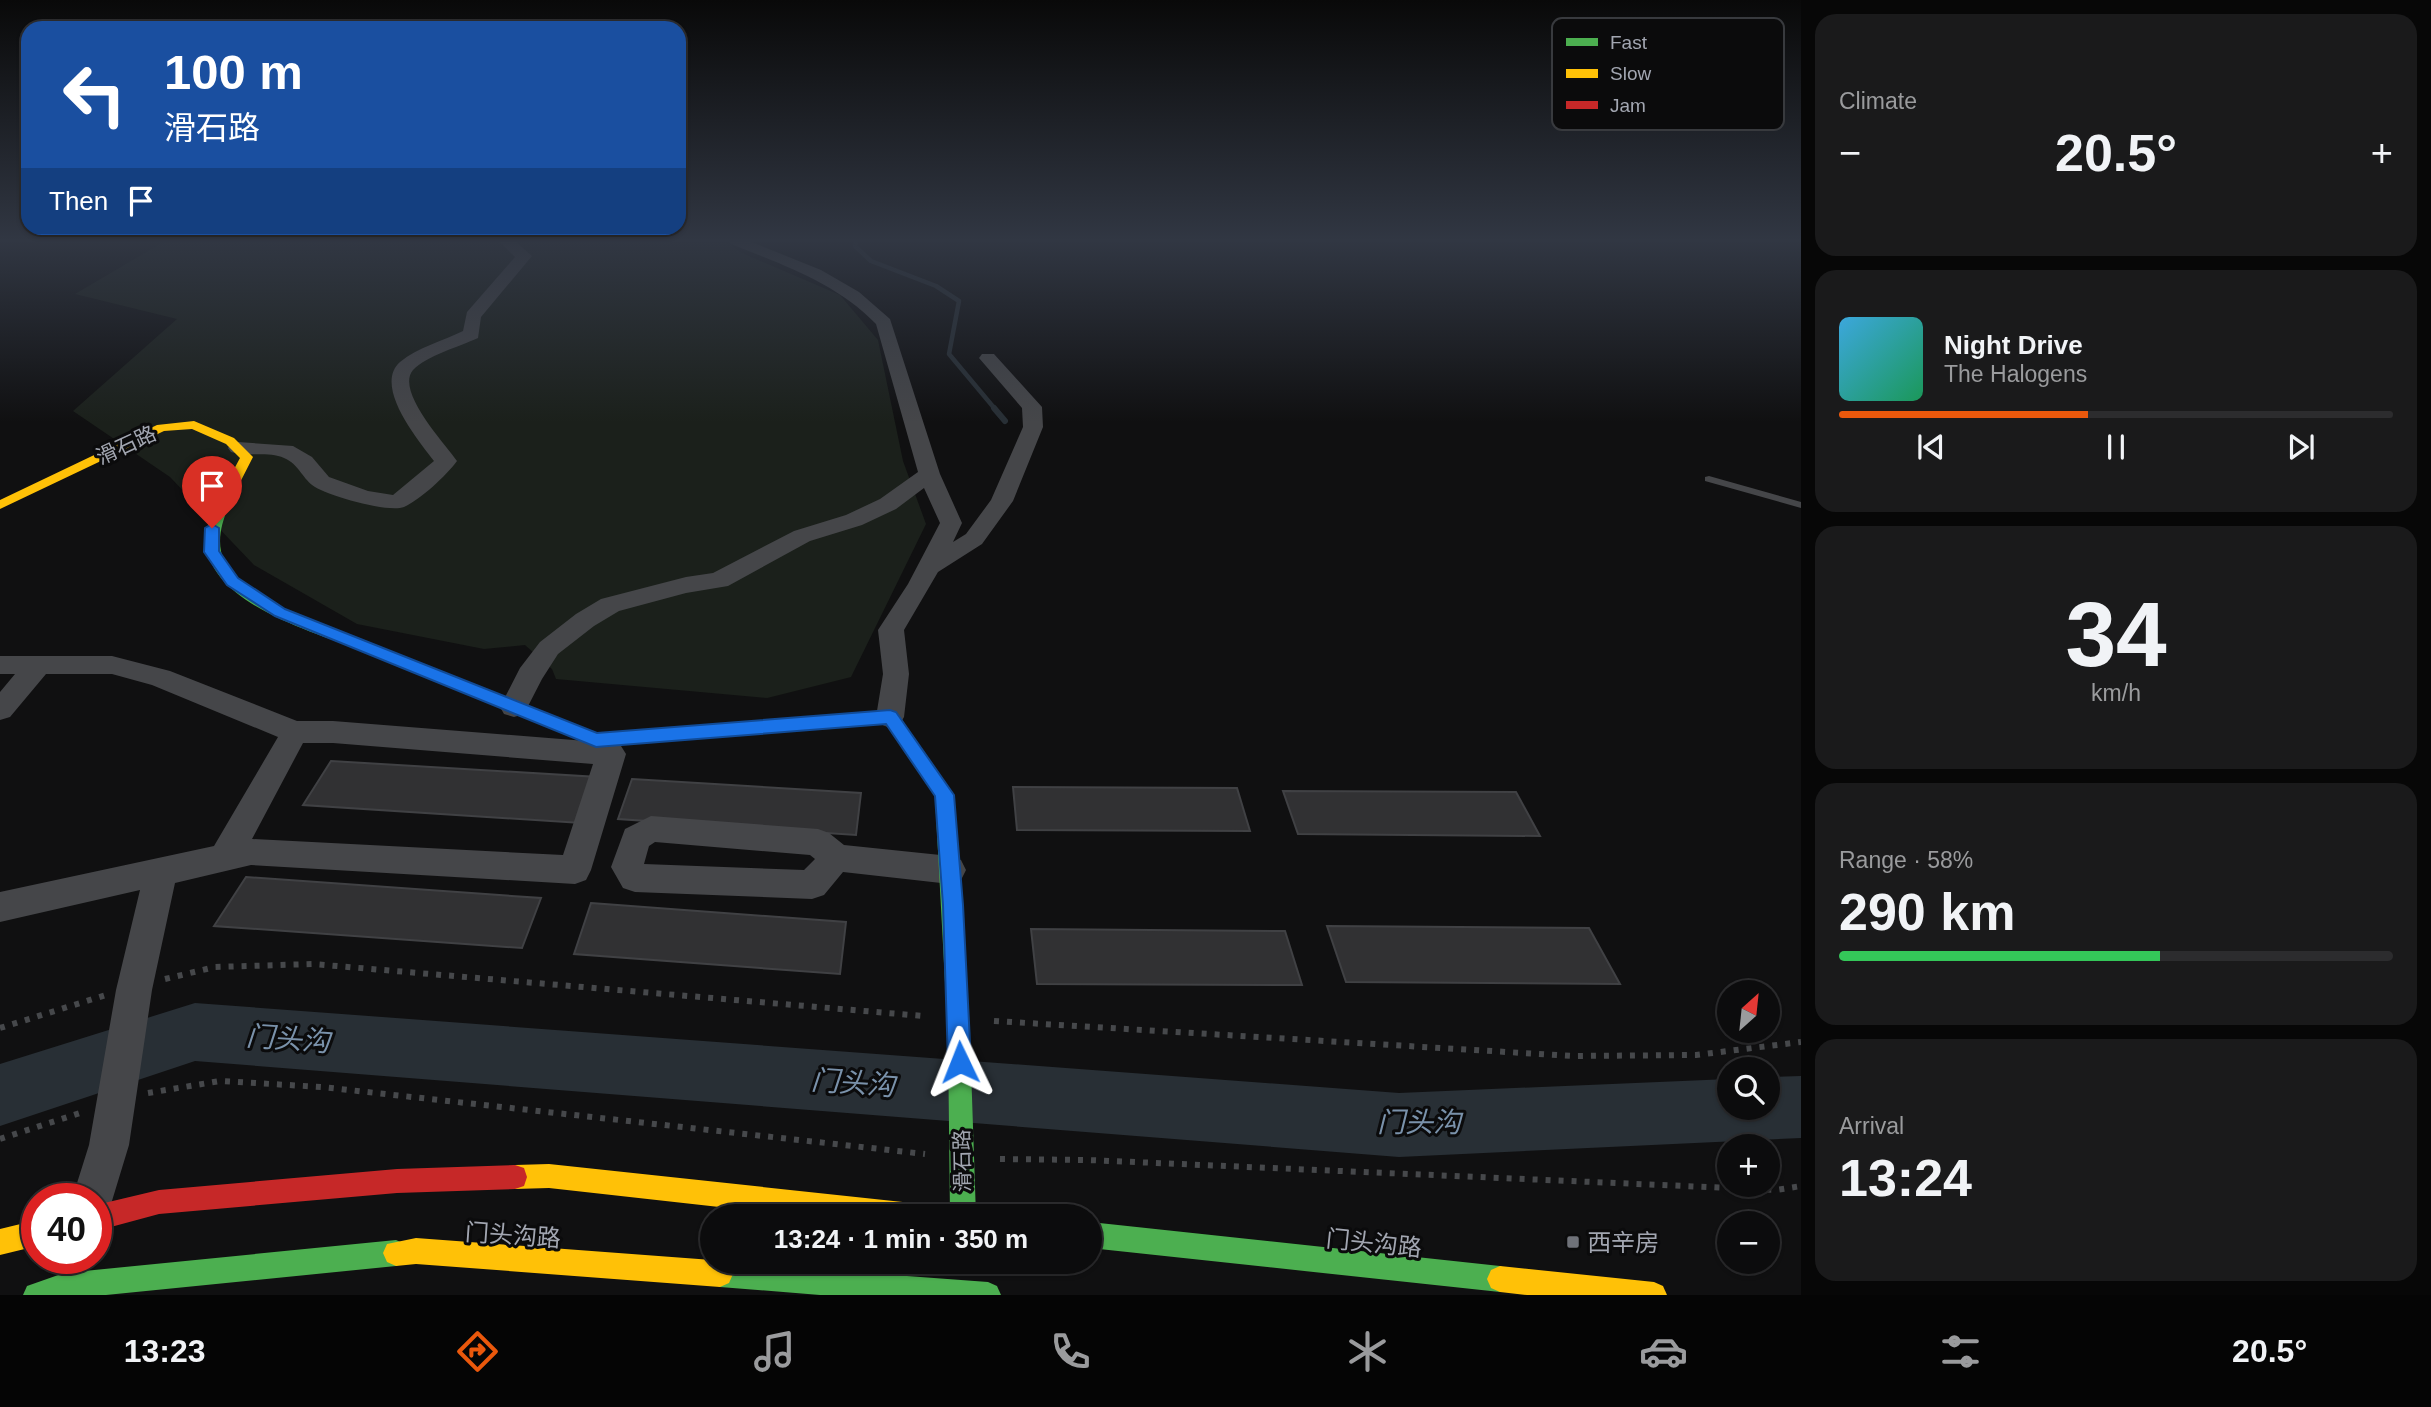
<!DOCTYPE html>
<meta charset="utf-8">
<style>
:root{--surface:#0c0c0d;--page:#1a1a1b;--text:#f1f3f6;--muted:#9a9b9d;--line:#2c2c2e;--accent:#ea580c}
body{margin:0;font-family:Arial,"Noto Sans SC",sans-serif;background:var(--page);color:var(--text);height:100vh;display:flex;flex-direction:column;font-size:26px;white-space:nowrap}
*{box-sizing:border-box;margin:0}
p{font-size:23px;color:var(--muted)}
.icon{flex:none;width:38px;height:38px;fill:none;stroke:currentColor;stroke-width:2;stroke-linecap:round;stroke-linejoin:round}
.map{position:relative;flex:1;overflow:hidden}
.sheet{display:flex;flex-direction:column;gap:14px;padding:14px;background:#070707;width:630px}
.sheet>*{flex:none}
.hud{position:absolute;left:21px;top:21px;width:665px;height:214px;border-radius:21px;box-shadow:0 2px 5px #0004,0 0 0 2px var(--line);background:#1a4fa0;color:#fff;overflow:hidden}
.needle{width:46px;rotate:27deg}
.fabs{position:absolute;left:1717px;top:980px;display:grid;gap:14px}
.fabs a{display:grid;place-items:center;width:63px;height:63px;border-radius:50%;background:var(--surface);box-shadow:0 2px 5px #0004,0 0 0 2px var(--line);font-size:35px}
.speed{position:absolute;left:21px;top:1183px;display:flex;gap:14px;font-size:35px;font-weight:700;text-align:center}
.speed>*{display:grid;place-content:center;width:91px;height:91px;border-radius:50%;background:var(--surface);box-shadow:0 2px 5px #0004,0 0 0 2px var(--line);line-height:1}
.speed .limit{border:10px solid #d22;background:#fff;color:#111}
.pin{position:absolute;display:grid;place-items:center;width:60px;height:60px;color:#fff;margin:-72px -30px;border-radius:50% 50% 50% 0;rotate:-45deg;box-shadow:0 0 7px #0007}
.pin .icon{rotate:45deg}
.me{position:absolute;width:77px;margin:-38px;rotate:358deg;stroke-linejoin:round;filter:drop-shadow(0 0 5px #0008)}
.turn{display:flex;align-items:center;gap:24px;height:147px;padding:0 28px;font-size:32px}
.turn .icon{width:91px;height:91px;stroke-width:2.5}
.turn b{display:block;font-size:49px;line-height:60px}
.then{display:flex;align-items:center;height:66px;padding:0 28px;background:#0003;gap:14px;font-size:26px}
.big{font-size:52px;font-weight:700;line-height:1.1}
.sheet .tile{flex:1;display:flex;flex-direction:column;justify-content:center;gap:10px;min-width:0;padding:0 24px;border-radius:21px;background:var(--page)}
.sheet .dial{align-items:center;gap:0}
.dial b{font-size:91px;line-height:1}
.song{display:flex;align-items:center;gap:21px}
.cover{width:84px;height:84px;border-radius:10px;background:linear-gradient(135deg,hsl(200 70% 55%),hsl(150 70% 35%))}
.played{height:7px;border-radius:4px;background:linear-gradient(90deg,var(--accent) 45%,var(--line) 45%)}
.keys{display:flex;justify-content:space-around;direction:ltr}
.heat{display:flex;justify-content:space-between;align-items:center;font-size:38px;direction:ltr}
.charge{height:10px;border-radius:5px;background:linear-gradient(90deg,#34c759 58%,var(--line) 0)}
.trip{position:absolute;left:700px;top:1204px;width:402px;height:70px;border-radius:35px;background:var(--surface);box-shadow:0 2px 5px #0004,0 0 0 2px var(--line);font-weight:700;line-height:70px;text-align:center}
.dock{display:flex;height:112px;justify-content:space-around;align-items:center;background:#050505;color:var(--muted)}
.dock .icon{width:49px;height:49px}
.dock .current{color:var(--accent)}
.dock b{font-size:32px;color:var(--text)}
main{display:flex;flex:1;min-height:0}
.map>svg:first-child{display:block}
.green{fill:#1b201b}
.lines{fill:none;stroke-linecap:round;stroke-linejoin:round}
.stream-far1{stroke:#282f35;stroke-width:4.5}
.stream{stroke:#282f35;stroke-width:6}
.river{fill:#282f35;fill-rule:evenodd}
.building{fill:#313133;stroke:#404144;stroke-width:2}
.path{stroke:#46484b;stroke-width:6;stroke-dasharray:5 8;stroke-linecap:butt}
.lane{fill:#454649;fill-rule:evenodd}
.street{fill:#454649;fill-rule:evenodd}
.fast{fill:#4caf50;fill-rule:evenodd}
.slow{fill:#ffc107;fill-rule:evenodd}
.jam{fill:#c62828;fill-rule:evenodd}
.route{fill:#1a73e8;stroke:#114b97;stroke-width:2}
.poi-dot{fill:#6f7279;stroke:#0b0b0c;stroke-width:2.5}
.labels{text-anchor:middle;dominant-baseline:central;stroke-width:6;stroke-linejoin:round;paint-order:stroke}
.street-label{font-size:21px;fill:#a2a6b1;stroke:#0b0b0c}
.near-street-label{font-size:24px;fill:#a2a6b1;stroke:#0b0b0c}
.near-poi-label{font-size:24px;fill:#a2a6b1;stroke:#0b0b0c;text-anchor:start}
.near-water-label{font-size:28px;font-style:italic;fill:#7a92ab;stroke:#0b0b0c}
.key{fill:#0b0b0c;stroke:#383a3e;stroke-width:2}
.key-label{font-size:19px;fill:#a2a6b1}
</style>
<main>
<div class="map">
<svg width="1801" height="1295" viewBox="0 0 1801 1295">
<rect width="100%" height="100%" fill="#101011"/>
<polygon class="green" points="165,241 725,241 742,253 840,295 878,340 903,461 926,524 851,677 767,698 556,679 552,669 525,645 484,649 357,624 254,565 170,477 73,411 177,319 75,294"/>
<g class="lines">
<polyline class="stream-far1" points="856,241 855,246 871,261 936,286 959,301 949,354 995,409"/>
<polyline class="stream" points="994,408 1005,421"/>
<polygon class="river" points="195,1003 1399,1093 1729,1079 1729,1108 1768,1108 1768,1077 1801,1076 1801,1138 1399,1157 195,1061 0,1126 0,1064"/>
</g>
<g class="building">
<polygon points="331,761 598,777 581,823 303,805"/>
<polygon points="632,779 861,793 856,835 618,819"/>
<polygon points="1013,787 1237,788 1250,831 1017,830"/>
<polygon points="1283,791 1516,792 1540,836 1298,834"/>
<polygon points="246,877 541,898 522,948 214,926"/>
<polygon points="591,903 846,922 840,974 574,954"/>
<polygon points="1327,926 1589,928 1620,984 1346,982"/>
<polygon points="1031,929 1285,931 1302,985 1037,984"/>
</g>
<g class="lines">
<g class="path">
<polyline points="165,979 215,967 313,964 923,1016"/>
<polyline points="994,1021 1573,1056 1696,1055 1801,1042"/>
<polyline points="0,1028 106,995"/>
<polyline points="148,1093 220,1081 322,1087 925,1154"/>
<polyline points="0,1139 86,1111"/>
<polyline points="1000,1159 1088,1160 1776,1190 1801,1186"/>
</g>
<polygon class="lane" points="1709,476 1801,502 1801,508 1705,481 1705,477"/>
<g class="street">
<path d="M499,241h16l17,15 -51,61 -3,21c-17,8 -52,18 -65,32 -18,21 32,74 44,91 -10,14 -37,39 -53,46 -16,6 -75,-11 -89,-20 -12,-7 -16,-23 -31,-29 -15,-7 -37,-1 -53,-6l-3,-4 3,-4 7,-2 55,4 19,11 17,20 39,14 25,4 41,-34c-16,-21 -61,-75 -34,-99 18,-15 43,-21 63,-31l4,-19 48,-55z"/>
<path d="M729,241h20l72,29 38,22 31,27 50,155 22,49 -9,19 13,-8 25,-34 32,-73 -1,-19 -43,-50 3,-4h12l48,53 1,20 -30,74 -31,43 -44,28 -34,58 5,44 -5,43 -4,7 -10,4 -10,-4 -4,-7 7,-43 -5,-44 30,-46 32,-61 -16,-35 -28,21 -34,16 -52,16 -82,45 -42,7 -67,18 -25,15 -36,28 -16,25 -18,35 -10,3 -10,-3 -4,-7 20,-39 20,-26 36,-28 25,-15 85,-22 27,-4 81,-42 52,-16 34,-16 38,-27 -42,-148c-40,-41 -93,-59 -145,-80z"/>
<path d="M0,656h112l58,15 127,50h36l278,22 10,3 5,8 -35,116 -5,10 -11,4 -324,-19 -76,18 -23,107 -23,155 -21,69 -12,4v-19h-24l17,-54 27,-155 24,-100 -140,32v-30l214,-46 64,-109 -126,-52 -40,-11h-66l-36,43 -10,3v-28l15,-18h-15zM303,743h30l260,21 -30,91 -311,-16z"/>
<path d="M651,816l167,13 11,4 15,12 106,11 11,4 5,10 -5,10 -11,4 -107,-12 -19,23 -12,4 -177,-7 -12,-4 -12,-21 14,-38zM655,842l155,13 5,4 -11,11 -160,-6 5,-18z"/>
</g>
<g class="fast">
<path d="M225,495l7,4c-9,19 -17,41 -8,62 17,40 108,66 147,82 41,16 83,33 124,50l2,4 -2,4h-12c-41,-17 -82,-34 -124,-51 -49,-20 -168,-51 -151,-124 2,-10 6,-28 17,-31z"/>
<polygon points="890,711 896,713 953,795 970,1038 976,1216 950,1216 948,1038 935,796 886,724 838,727 832,725 830,721 832,717 838,715"/>
<polygon points="1090,1222 1500,1266 1509,1270 1513,1279 1509,1288 1500,1292 1090,1248"/>
<polygon points="396,1240 405,1244 409,1253 405,1262 396,1266 106,1295 23,1295 27,1286 64,1273"/>
<polygon points="718,1262 988,1282 997,1286 1001,1295 820,1295 720,1287 711,1283 707,1274 711,1265"/>
</g>
<g class="slow">
<polygon points="194,421 234,438 253,457 230,502 225,503 218,499 240,458 226,444 192,429 164,431 0,509 0,500 157,425"/>
<polygon points="489,691 597,733 838,715 844,717 846,721 844,725 838,727 596,747 483,701 481,697 483,693"/>
<polygon points="549,1164 912,1203 921,1207 925,1216 801,1216 549,1188 515,1189 506,1186 503,1177 506,1168 515,1165"/>
<polygon points="37,1220 37,1246 0,1255 0,1229"/>
<polygon points="416,1238 712,1260 729,1265 733,1274 729,1283 720,1287 416,1264 396,1266 387,1262 383,1253 387,1244"/>
<polygon points="1500,1266 1654,1282 1663,1286 1667,1295 1527,1295 1500,1292 1491,1288 1487,1279 1491,1270"/>
</g>
<polygon class="jam" points="515,1165 524,1168 527,1177 524,1186 515,1189 397,1193 159,1214 96,1231 96,1205 159,1190 397,1169"/>
</g>
<linearGradient id="sky" x2="0" y2="1"><stop stop-color="#090909"/><stop offset="0.57" stop-color="#313743"/><stop offset="1" stop-color="#313743" stop-opacity="0"/></linearGradient>
<rect width="1801" height="422" fill="url(#sky)"/>
<polygon class="route" points="212,524 219,528 219,551 238,578 285,609 597,733 890,710 896,712 954,795 963,905 971,1062 968,1070 960,1074 951,1070 948,1062 943,905 935,796 886,724 596,747 275,616 227,585 204,552 205,528"/>
<rect class="poi-dot" x="1566" y="1235" width="14" height="14" rx="3.5"/>
<g class="labels">
<g class="street-label">
<text transform="translate(126 445) rotate(-25)">滑石路</text>
<text transform="translate(962 1161) rotate(-91)">滑石路</text>
</g>
<g class="near-street-label">
<text transform="translate(513 1235) rotate(4)">门头沟路</text>
<text transform="translate(1374 1243) rotate(6)">门头沟路</text>
</g>
<g class="near-poi-label">
<text x="1587" y="1242">西辛房</text>
</g>
<g class="near-water-label">
<text transform="translate(288 1039) rotate(4)">门头沟</text>
<text transform="translate(853 1083) rotate(4)">门头沟</text>
<text x="1419" y="1122">门头沟</text>
</g>
</g>
<rect x="1552" y="18" width="232" height="112" rx="10" class="key"/>
<rect x="1566" y="38" width="32" height="8" fill="#4caf50"/>
<rect x="1566" y="69" width="32" height="9" fill="#ffc107"/>
<rect x="1566" y="101" width="32" height="8" fill="#c62828"/>
<g class="key-label">
<text x="1610" y="49">Fast</text>
<text x="1610" y="80">Slow</text>
<text x="1610" y="112">Jam</text>
</g>
</svg>
<div class="fabs">
<a><svg class="needle" viewBox="-14 -14 28 28"><path d="M0-13l5 13h-10z" fill="#e53935"/><path d="M0 13l5-13h-10z" fill="#9a9b9d"/></svg></a>
<a><svg class="icon" aria-label="search" viewBox="0 0 24 24"><circle cx="10" cy="10" r="6"/><path d="M15 15l6 6"/></svg></a>
<a>+</a>
<a>−</a>
</div>
<div class="speed"><div class="limit">40</div></div>
<div class="pin" style="left:212px;top:528px;background:#d93025"><svg class="icon" aria-label="arrive" viewBox="0 0 24 24"><path d="M6 21V4h12l-3 4 3 4H6"/></svg></div>
<svg class="me" style="left:960px;top:1062px" viewBox="-20 -20 40 40"><path d="M0-17L14 15 0 8-14 15z" fill="#1a73e8" stroke="#fff" stroke-width="4"/></svg>
<div class="trip">13:24 · 1 min · 350 m</div>
<div class="hud">
<div class="turn"><svg class="icon" aria-label="left" viewBox="0 0 24 24"><path d="M17 20v-9H6M10 6l-5 5 5 5"/></svg><div><b>100 m</b>滑石路</div></div>
<div class="then">Then<svg class="icon" aria-label="arrive" viewBox="0 0 24 24"><path d="M6 21V4h12l-3 4 3 4H6"/></svg></div>
</div>
</div>
<section class="sheet">
<div class="tile"><p>Climate</p>
<div class="heat"><a>−</a><b class="big">20.5°</b><a>+</a></div>
</div>
<div class="tile">
<div class="song"><i class="cover"></i><div><b>Night Drive</b><p>The Halogens</p></div></div>
<div class="played"></div>
<div class="keys"><svg class="icon" aria-label="previous" viewBox="0 0 24 24"><path d="M18 5L8 12l10 7zM5 5v14"/></svg><svg class="icon" aria-label="pause" viewBox="0 0 24 24"><path d="M8 5v14M16 5v14"/></svg><svg class="icon" aria-label="next" viewBox="0 0 24 24"><path d="M6 5l10 7-10 7zM19 5v14"/></svg></div>
</div>
<div class="tile dial"><b>34</b><p>km/h</p></div>
<div class="tile"><p>Range · 58%</p><b class="big">290 km</b><div class="charge"></div></div>
<div class="tile"><p>Arrival</p><b class="big">13:24</b></div>
</section>
</main>
<nav class="dock">
<b>13:23</b>
<svg class="icon current" aria-label="directions" viewBox="0 0 24 24"><path d="M12 3l9 9-9 9-9-9zM9 14v-3h6M13 9l2 2-2 2"/></svg>
<svg class="icon" aria-label="music" viewBox="0 0 24 24"><path d="M9 18V5l10-2v13"/><circle cx="6" cy="18" r="3"/><circle cx="16" cy="16" r="3"/></svg>
<svg class="icon" aria-label="phone" viewBox="0 0 24 24"><path d="M5 4h4l2 5-3 2q2 4 5 5l2-3 5 2v4C11 20 4 13 5 4z"/></svg>
<svg class="icon" aria-label="climate" viewBox="0 0 24 24"><path d="M12 3v18M4 7l16 10M4 17L20 7"/></svg>
<svg class="icon" aria-label="car" viewBox="0 0 24 24"><path d="M5 17H2v-5l4-1 3-4h7l3 4 3 1v5h-3M9 17h6M6 11h13"/><circle cx="7" cy="17" r="2"/><circle cx="17" cy="17" r="2"/></svg>
<svg class="icon" aria-label="filters" viewBox="0 0 24 24"><path d="M4 7h16M4 17h16"/><circle cx="9" cy="7" r="2"/><circle cx="15" cy="17" r="2"/></svg>
<b>20.5°</b>
</nav>
